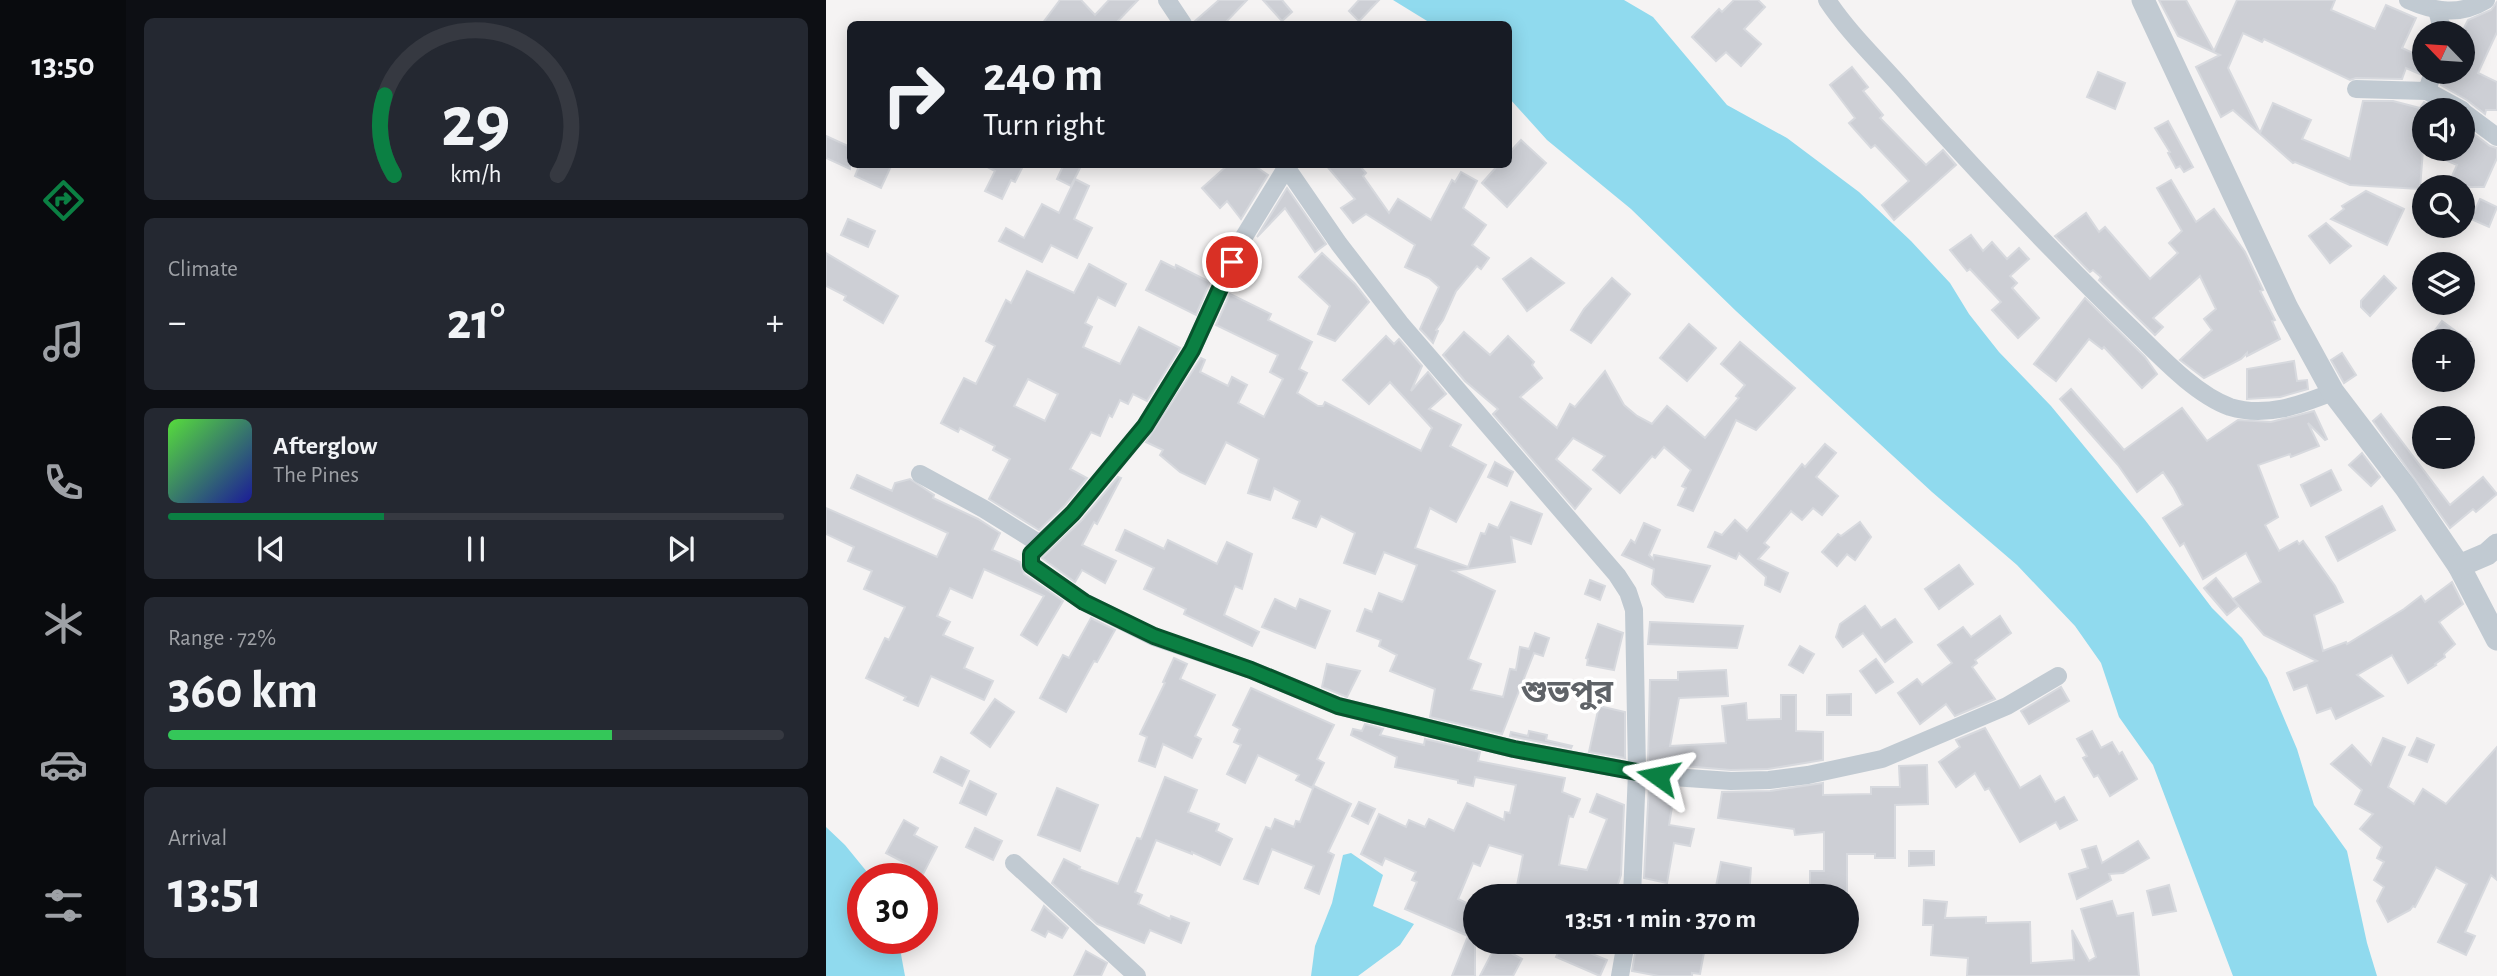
<!DOCTYPE html>
<meta charset="utf-8">
<style>
:root{--surface:#171b24;--page:#242831;--text:#f1f3f6;--muted:#9ea1a6;--line:#363941;--accent:#0b8043}
body{margin:0;font-family:"Alegreya Sans","Noto Sans Bengali",sans-serif;background:var(--page);color:var(--text);height:100vh;display:flex;flex-direction:column;font-size:26px;white-space:nowrap}
*{box-sizing:border-box;margin:0}
p{font-size:23px;color:var(--muted)}
.icon{flex:none;width:38px;height:38px;fill:none;stroke:currentColor;stroke-width:2;stroke-linecap:round;stroke-linejoin:round}
.map{position:relative;flex:1;overflow:hidden}
.side{display:flex;flex-direction:column;gap:18px;padding:18px;background:#0d0f14;width:700px}
.side>*{flex:none}
.hud{position:absolute;left:21px;top:21px;width:665px;height:147px;border-radius:10px;box-shadow:0 4px 18px #0003;background:#171b24;color:var(--text);overflow:hidden}
.needle{width:46px;rotate:295deg}
.fabs{position:absolute;left:1586px;top:21px;display:grid;gap:14px}
.fabs a{display:grid;place-items:center;width:63px;height:63px;border-radius:50%;background:var(--surface);box-shadow:0 4px 18px #0003;font-size:35px}
.speed{position:absolute;left:21px;top:863px;display:flex;gap:14px;font-size:35px;font-weight:700;text-align:center}
.speed>*{display:grid;place-content:center;width:91px;height:91px;border-radius:50%;background:var(--surface);box-shadow:0 4px 18px #0003;line-height:1}
.speed .limit{border:10px solid #d22;background:#fff;color:#111}
.pin{position:absolute;display:grid;place-items:center;width:60px;height:60px;color:#fff;margin:-30px;border:4px solid #fff;border-radius:50%;box-shadow:0 2px 7px #0007}
.me{position:absolute;width:77px;margin:-38px;rotate:282deg;stroke-linejoin:round;filter:drop-shadow(0 0 5px #0008)}
.turn{display:flex;align-items:center;gap:24px;height:147px;padding:0 21px;font-size:32px}
.turn .icon{width:91px;height:91px;stroke-width:2.5}
.turn b{display:block;font-size:49px;line-height:60px}
.big{font-size:52px;font-weight:700;line-height:1.1}
.side .card{flex:1;display:flex;flex-direction:column;justify-content:center;gap:10px;min-width:0;padding:0 24px;border-radius:10px;background:var(--page)}
.side .dial{align-items:center;gap:0}
.dial svg{height:182px;overflow:visible;fill:none;stroke:var(--line);stroke-width:7;stroke-linecap:round;text-anchor:middle}
.dial text{fill:var(--text);stroke:none}
.song{display:flex;align-items:center;gap:21px}
.cover{width:84px;height:84px;border-radius:10px;background:linear-gradient(135deg,hsl(110 70% 55%),hsl(240 70% 35%))}
.played{height:7px;border-radius:4px;background:linear-gradient(90deg,var(--accent) 35%,var(--line) 35%)}
.keys{display:flex;justify-content:space-around;direction:ltr}
.heat{display:flex;justify-content:space-between;align-items:center;font-size:38px;direction:ltr}
.charge{height:10px;border-radius:5px;background:linear-gradient(90deg,#34c759 72%,var(--line) 0)}
.trip{position:absolute;left:637px;top:884px;width:396px;height:70px;border-radius:35px;background:var(--surface);box-shadow:0 4px 18px #0003;font-weight:700;line-height:70px;text-align:center}
main{display:flex;flex:1;min-height:0}
.tabs{display:flex;flex-direction:column;width:126px;justify-content:space-around;align-items:center;background:#090b0e;color:var(--muted)}
.tabs .icon{width:49px;height:49px}
.tabs .active{color:var(--accent)}
.tabs b{font-size:32px;color:var(--text)}
.map>svg:first-child{display:block}
.water{fill:#90daee}
.building{fill:#cdcfd5;stroke:#d7d9de;stroke-width:2;fill-rule:evenodd}
.lines{fill:none;stroke-linecap:round;stroke-linejoin:round}
.minor{stroke:#c1cad2;stroke-width:18}
.tertiary{stroke:#c1cad2;stroke-width:23}
.route-casing{stroke:#07532c;stroke-width:18}
.route{stroke:#0b8043;stroke-width:12}
.labels{text-anchor:middle;dominant-baseline:central;stroke-width:7;stroke-linejoin:round;paint-order:stroke}
.district-label{font-size:32px;font-weight:bold;fill:#5f6368;stroke:#fff}
</style>
<main>
<nav class="tabs">
<b>13:50</b>
<svg class="icon active" aria-label="directions" viewBox="0 0 24 24"><path d="M12 3l9 9-9 9-9-9zM9 14v-3h6M13 9l2 2-2 2"/></svg>
<svg class="icon" aria-label="music" viewBox="0 0 24 24"><path d="M9 18V5l10-2v13"/><circle cx="6" cy="18" r="3"/><circle cx="16" cy="16" r="3"/></svg>
<svg class="icon" aria-label="phone" viewBox="0 0 24 24"><path d="M5 4h4l2 5-3 2q2 4 5 5l2-3 5 2v4C11 20 4 13 5 4z"/></svg>
<svg class="icon" aria-label="climate" viewBox="0 0 24 24"><path d="M12 3v18M4 7l16 10M4 17L20 7"/></svg>
<svg class="icon" aria-label="car" viewBox="0 0 24 24"><path d="M5 17H2v-5l4-1 3-4h7l3 4 3 1v5h-3M9 17h6M6 11h13"/><circle cx="7" cy="17" r="2"/><circle cx="17" cy="17" r="2"/></svg>
<svg class="icon" aria-label="filters" viewBox="0 0 24 24"><path d="M4 7h16M4 17h16"/><circle cx="9" cy="7" r="2"/><circle cx="15" cy="17" r="2"/></svg>
</nav>
<section class="side">
<div class="card dial"><svg viewBox="0 0 100 80">
<path d="M14 69A42 42 0 1 1 86 69"/>
<path d="M14 69A42 42 0 0 1 10 34" stroke="#0b8043"/>
<text x="50" y="56" font-size="32" font-weight="700">29</text>
<text x="50" y="72" font-size="11">km/h</text>
</svg></div>
<div class="card"><p>Climate</p>
<div class="heat"><a>−</a><b class="big">21°</b><a>+</a></div>
</div>
<div class="card">
<div class="song"><i class="cover"></i><div><b>Afterglow</b><p>The Pines</p></div></div>
<div class="played"></div>
<div class="keys"><svg class="icon" aria-label="previous" viewBox="0 0 24 24"><path d="M18 5L8 12l10 7zM5 5v14"/></svg><svg class="icon" aria-label="pause" viewBox="0 0 24 24"><path d="M8 5v14M16 5v14"/></svg><svg class="icon" aria-label="next" viewBox="0 0 24 24"><path d="M6 5l10 7-10 7zM19 5v14"/></svg></div>
</div>
<div class="card"><p>Range · 72%</p><b class="big">360 km</b><div class="charge"></div></div>
<div class="card"><p>Arrival</p><b class="big">13:51</b></div>
</section>
<div class="map">
<svg width="1671" height="976" viewBox="0 0 1671 976">
<rect width="100%" height="100%" fill="#f5f3f3"/>
<g class="water">
<polygon points="567,0 798,0 827,17 901,105 961,138 1033,192 1085,241 1124,283 1143,314 1173,352 1225,406 1319,520 1386,608 1416,638 1441,678 1471,749 1488,805 1521,851 1541,943 1551,976 1407,976 1327,765 1293,717 1275,663 1249,626 1191,565 1106,492 910,311 805,209 721,140 683,98 682,24 606,24"/>
<polygon points="0,827 19,845 46,878 37,878 37,938 72,938 79,976 0,976"/>
<polygon points="525,853 557,875 547,906 588,924 574,945 532,976 485,976 489,946 506,903 517,855"/>
</g>
<g class="building">
<polygon points="234,0 255,0 269,15 283,0 312,0 289,24 216,24"/>
<polygon points="393,0 421,0 398,24 368,24 368,22"/>
<polygon points="437,0 456,0 466,12 456,21"/>
<polygon points="533,0 553,0 533,21 523,11"/>
<polygon points="908,0 932,0 939,7 918,29 935,44 915,66 900,52 890,61 866,37 893,9 896,12"/>
<polygon points="1333,0 1360,0 1388,51 1411,0 1509,0 1505,10 1549,29 1560,5 1590,18 1576,48 1598,58 1594,74 1580,68 1576,79 1530,78 1524,80 1438,39 1436,42 1417,33 1402,68 1434,133 1447,103 1485,120 1476,139 1524,159 1537,101 1567,101 1594,108 1598,102 1613,110 1598,110 1597,149 1636,149 1636,125 1664,146 1671,148 1671,158 1658,187 1621,187 1631,165 1597,150 1594,189 1524,185 1469,162 1467,163 1407,110 1395,117 1370,67 1394,55 1352,36"/>
<polygon points="1671,2 1671,32 1652,73 1671,82 1671,110 1660,110 1659,114 1641,100 1615,85 1618,72 1636,72 1636,32 1642,20 1665,10"/>
<polygon points="1026,67 1042,87 1037,91 1057,115 1054,118 1100,165 1117,150 1130,165 1068,220 1056,205 1083,181 1049,145 1045,148 1023,123 1029,118 1004,85"/>
<polygon points="1272,72 1299,83 1289,109 1261,97"/>
<polygon points="1342,121 1367,167 1358,172 1354,166 1350,168 1342,153 1344,152 1329,128"/>
<polygon points="0,136 24,147 24,169 0,158"/>
<polygon points="695,140 720,163 681,207 656,183 673,164 682,164 682,154"/>
<polygon points="34,164 66,164 55,188 29,176"/>
<polygon points="156,164 198,164 189,182 185,180 176,199 159,191 169,171"/>
<polygon points="238,164 256,164 245,186 231,179"/>
<polygon points="403,164 426,164 442,175 415,219 401,201 394,208 376,188"/>
<polygon points="499,164 532,164 540,173 537,176 563,213 572,199 605,220 626,180 629,182 635,172 651,181 637,208 660,225 646,245 663,258 655,269 651,266 630,291 617,320 610,330 612,331 607,343 594,329 613,287 603,278 579,267 589,245 540,214 527,223 515,208 529,199"/>
<polygon points="249,179 263,186 248,219 266,228 251,258 225,245 216,262 173,241 180,228 198,238 216,204 233,213"/>
<polygon points="1345,180 1370,222 1388,209 1419,252 1437,290 1434,291 1449,320 1446,321 1454,339 1421,356 1421,353 1415,359 1378,378 1354,360 1386,330 1378,319 1390,309 1374,276 1327,318 1337,327 1329,335 1273,280 1275,277 1267,270 1264,272 1229,236 1260,213 1273,232 1279,227 1324,279 1352,253 1343,243 1356,231 1331,188"/>
<polygon points="461,188 500,244 489,252 459,208 431,237"/>
<polygon points="1540,191 1578,209 1561,245 1505,219 1518,209 1516,206"/>
<polygon points="1654,199 1671,207 1663,227 1645,219"/>
<polygon points="22,219 49,231 42,247 15,235"/>
<polygon points="1500,223 1525,246 1504,263 1483,236"/>
<polygon points="1145,235 1157,251 1166,242 1181,259 1193,248 1203,259 1184,276 1191,283 1186,288 1213,318 1192,338 1166,310 1175,302 1144,269 1141,271 1124,250"/>
<polygon points="0,253 72,296 57,323 18,300 20,296 0,286"/>
<polygon points="496,253 529,284 543,302 509,341 492,334 504,306 473,277"/>
<polygon points="705,258 738,283 701,311 677,279"/>
<polygon points="335,261 349,268 350,265 384,282 370,315 320,290"/>
<path d="M263,264l37,20 -11,22 -17,-9 -13,26 7,4 -9,20 37,17 19,-37 41,21 -33,53 -14,-7 -5,10 -8,-4 -8,17 -3,-2 -9,21 -9,-4 -21,37 17,9 -22,27 -26,25 -50,-31 21,-40 -17,-9 2,-4 -35,-18 -2,4 -17,-9 23,-45 12,6 19,-38 -9,-5 20,-41 5,3 16,-32 47,22zM202,379l30,15 -13,27 -31,-15z"/>
<polygon points="1558,276 1570,288 1544,316 1535,307 1535,301"/>
<polygon points="786,278 804,294 765,343 745,330 758,309"/>
<polygon points="404,294 445,314 442,320 486,342 473,369 481,373 471,393 492,406 497,406 499,402 595,451 606,428 564,382 543,404 517,380 560,336 568,344 573,339 596,366 585,391 602,372 620,394 603,409 635,425 624,446 660,465 630,522 604,508 589,548 642,567 655,533 659,534 663,524 672,528 685,502 716,514 705,544 685,537 689,562 627,571 669,591 642,659 655,664 645,690 677,697 684,669 690,670 694,647 703,649 709,633 723,638 717,656 708,653 676,734 604,717 609,689 564,671 571,655 553,646 555,640 531,631 539,609 546,612 553,593 576,602 578,600 591,565 558,552 549,574 518,563 529,533 495,516 490,527 467,518 474,501 448,488 444,500 422,493 433,459 400,442 379,484 354,472 334,455 337,450 320,442 375,358 379,360 374,372 402,386 406,377 421,385 412,403 438,417 457,379 444,372 452,355 390,325"/>
<polygon points="1259,298 1319,357 1331,374 1316,388 1278,347 1276,349 1263,339 1230,381 1208,364"/>
<polygon points="1616,321 1643,341 1601,341"/>
<polygon points="863,324 890,348 861,381 834,358"/>
<polygon points="638,332 664,355 682,336 708,362 706,365 716,378 694,397 731,428 744,404 749,407 779,371 798,405 811,416 826,424 841,406 879,438 913,398 910,396 919,385 895,364 914,342 969,388 930,430 910,420 867,511 852,505 860,488 856,486 865,470 838,447 829,458 826,456 794,493 767,470 779,456 747,438 730,459 765,489 749,509 667,414 672,409 639,381 617,355"/>
<polygon points="1516,353 1530,375 1518,383 1505,360"/>
<polygon points="1468,361 1471,381 1481,380 1482,389 1454,397 1421,399 1421,369"/>
<polygon points="1245,389 1298,450 1356,408 1381,441 1412,420 1445,422 1488,411 1501,439 1499,440 1482,423 1493,446 1465,457 1464,454 1432,465 1452,517 1439,525 1453,551 1471,541 1473,544 1477,541 1509,586 1517,602 1488,615 1497,651 1520,642 1521,644 1578,609 1595,596 1599,602 1626,582 1637,604 1613,622 1629,644 1618,654 1619,657 1609,664 1610,665 1582,683 1566,655 1531,675 1557,696 1510,719 1505,708 1491,713 1481,685 1468,690 1461,673 1491,661 1438,635 1407,599 1435,582 1420,553 1377,579 1358,543 1354,546 1337,518 1357,505 1348,488 1337,472 1311,492 1292,465 1234,399"/>
<polygon points="1555,414 1624,505 1657,477 1671,494 1650,512 1647,509 1624,528 1547,421"/>
<polygon points="999,444 1010,453 990,477 1012,496 996,515 987,508 976,520 965,511 938,543 943,547 932,559 962,573 954,592 939,585 940,577 913,553 910,559 882,547 889,532 896,535 909,520 921,531 976,464 979,467"/>
<polygon points="1536,453 1554,477 1545,486 1523,465"/>
<polygon points="669,462 687,472 681,486 662,477"/>
<polygon points="1505,470 1515,490 1485,506 1475,485"/>
<polygon points="31,475 66,491 69,483 84,479 108,495 107,498 152,519 174,533 166,550 194,562 198,574 237,601 211,645 195,635 218,596 158,569 146,598 124,588 111,616 124,622 117,635 147,648 138,668 167,681 158,700 105,676 92,706 78,700 80,697 40,678 59,638 63,640 79,607 38,589 46,571 22,561 28,547 0,534 0,508 111,557 122,533 25,488"/>
<polygon points="292,477 295,478 271,524 268,522 256,545 290,561 279,583 256,570 249,582 216,558 256,520"/>
<polygon points="1556,506 1569,530 1512,561 1500,537"/>
<polygon points="1034,522 1045,537 1029,560 1021,554 1011,566 996,552 1012,534 1015,536"/>
<polygon points="818,523 834,530 823,555 827,559 828,555 884,566 867,602 840,597 826,584 828,569 796,555 805,540 809,543"/>
<polygon points="299,530 338,549 342,540 391,564 401,542 426,554 416,589 409,586 398,615 433,632 426,646 358,614 360,609 318,589 328,568 290,550"/>
<polygon points="1133,565 1147,584 1113,609 1099,589"/>
<polygon points="1390,578 1412,606 1401,615 1378,588"/>
<polygon points="764,580 779,586 774,600 759,594"/>
<polygon points="449,599 470,609 474,599 504,611 489,648 436,627"/>
<polygon points="1039,606 1055,628 1069,619 1086,642 1059,662 1037,633 1017,647 1010,637 1014,624"/>
<polygon points="1174,616 1185,633 1149,660 1151,663 1146,667 1169,699 1129,716 1120,704 1094,724 1072,693 1091,679 1096,685 1126,663 1112,645 1137,627 1145,637"/>
<polygon points="265,618 289,630 271,662 268,661 240,712 214,698 237,655 243,658"/>
<polygon points="824,622 917,626 911,648 822,644"/>
<polygon points="772,624 797,633 788,670 761,665 762,659 760,658"/>
<polygon points="974,646 988,654 977,673 963,665"/>
<polygon points="348,658 361,664 354,679 389,695 369,736 375,739 366,758 337,744 329,767 313,761 321,737 314,734 339,683 337,682"/>
<polygon points="1050,659 1067,682 1050,693 1034,671"/>
<polygon points="501,664 534,671 521,697 496,687"/>
<polygon points="900,670 902,696 853,698 844,746 900,743 896,706 920,703 921,720 955,719 955,695 970,695 970,731 997,732 997,760 942,769 905,770 822,763 824,680 852,680 852,672"/>
<polygon points="1235,687 1243,701 1203,724 1195,711"/>
<polygon points="425,688 508,725 491,759 498,763 486,788 470,780 473,775 432,755 419,783 401,774 415,745 408,742 414,729 407,725"/>
<polygon points="1025,694 1025,715 1001,715 1001,695"/>
<polygon points="169,699 188,712 164,747 145,733"/>
<polygon points="773,706 799,712 799,758 763,752"/>
<polygon points="539,724 557,729 554,735 598,745 599,739 654,752 652,761 739,778 736,792 754,799 747,817 743,816 733,865 761,870 781,819 764,812 771,794 798,805 795,875 788,896 689,896 697,855 663,845 654,866 647,863 632,899 649,907 649,976 626,976 642,936 579,909 591,882 586,880 590,872 559,858 556,865 535,854 553,814 580,827 583,820 599,827 603,819 628,831 641,803 678,820 679,812 684,813 690,785 649,777 647,786 632,783 632,780 569,767 571,757 525,735 527,729 536,731"/>
<polygon points="1159,728 1194,788 1214,776 1229,802 1238,797 1251,820 1234,829 1230,822 1194,842 1163,788 1159,790 1149,773 1130,787 1113,762 1134,747 1130,740"/>
<polygon points="703,731 721,735 720,740 746,746 745,748 684,736 685,732 702,736"/>
<polygon points="1266,731 1275,748 1286,742 1293,754 1296,752 1311,779 1284,796 1272,775 1268,777 1257,758 1261,756 1251,739"/>
<polygon points="1557,738 1579,747 1562,787 1588,804 1597,789 1620,804 1671,747 1671,880 1665,875 1639,932 1649,936 1640,955 1612,942 1641,884 1610,867 1589,907 1587,906 1584,910 1562,922 1551,901 1558,887 1548,880 1558,862 1551,858 1556,847 1534,829 1547,814 1529,804 1536,790 1505,764 1526,745 1545,765"/>
<polygon points="1591,738 1608,745 1601,762 1583,755"/>
<polygon points="115,757 143,771 136,786 108,772"/>
<polygon points="1101,765 1102,804 1069,805 1069,858 1049,858 1049,854 1021,854 1021,896 984,896 984,871 998,871 998,832 969,835 968,829 892,818 896,792 944,791 997,783 997,795 1045,794 1045,787 1074,787 1073,766"/>
<polygon points="339,777 371,790 362,812 393,824 390,831 406,839 394,865 366,852 366,854 330,840 309,892 316,895 312,904 344,919 345,916 363,923 355,943 324,930 318,943 271,924 226,883 238,859 254,867 253,869 292,884 311,838 315,839"/>
<polygon points="144,781 170,794 160,815 134,803"/>
<polygon points="488,786 525,804 502,852 508,855 493,894 479,888 488,866 446,849 432,884 418,879 440,827 445,829 449,819 468,827 470,821 474,822"/>
<polygon points="823,786 849,789 843,825 868,829 864,846 848,843 841,883 818,878"/>
<polygon points="231,788 272,805 254,851 212,835"/>
<polygon points="533,802 549,809 542,824 526,816"/>
<polygon points="78,820 92,828 88,835 111,847 95,878 80,871 83,865 60,853"/>
<polygon points="149,828 176,841 167,860 140,847"/>
<polygon points="1312,841 1323,858 1297,873 1283,874 1285,880 1251,899 1243,874 1262,868 1256,850 1270,846 1276,863"/>
<polygon points="1083,851 1108,851 1108,865 1083,866"/>
<polygon points="895,862 925,868 923,896 888,896"/>
<polygon points="1343,885 1350,911 1327,915 1321,891"/>
<polygon points="1098,900 1121,902 1119,918 1160,917 1160,923 1204,922 1205,963 1248,960 1246,930 1263,961 1270,957 1255,909 1286,901 1291,916 1307,913 1313,976 1141,976 1142,958 1105,955 1107,925 1097,925"/>
<polygon points="218,906 242,928 236,938 222,931 219,937 206,930"/>
<polygon points="737,942 781,960 774,976 730,957"/>
<polygon points="811,942 880,942 874,974 866,973 866,976 833,976 806,971"/>
<polygon points="670,945 696,959 687,976 654,976"/>
<polygon points="260,951 281,963 275,976 248,976"/>
</g>
<g class="lines">
<g class="minor">
<polyline points="341,0 357,24"/>
<path d="M1001,0c23,35 56,65 83,97 71,79 144,157 221,231 27,26 63,66 99,79 36,11 70,-2 103,-15"/>
<path d="M1582,0c27,12 52,16 78,0"/>
<polyline points="1611,10 1617,33"/>
<polyline points="1530,89 1601,91 1636,110"/>
<polyline points="1601,91 1607,72"/>
<polyline points="1636,111 1671,137"/>
<polyline points="458,164 513,244 574,323 791,575 802,592 808,610 811,771 806,896"/>
<polyline points="94,474 158,509 214,544 205,554 205,565 258,602 328,637 425,670 512,706 688,749 832,776 905,781 943,780 982,775 1056,759 1181,706 1232,676"/>
<polyline points="214,544 247,513 319,426 366,350 416,240 460,168"/>
<polyline points="188,863 311,976"/>
<polyline points="794,976 800,942"/>
</g>
<g class="tertiary">
<polyline points="1317,0 1461,308 1507,392 1580,488 1633,566 1671,639"/>
<polyline points="1633,566 1661,554 1671,545"/>
</g>
</g>
<g class="lines">
<defs>
<polyline id="route" points="406,262 366,350 319,426 247,513 205,554 205,565 258,602 328,636 425,670 512,706 688,749 832,776"/>
</defs>
<use href="#route" class="route-casing"/>
<use href="#route" class="route"/>
</g>
<g class="labels">
<g class="district-label">
<text x="741" y="692">শুভপুর</text>
</g>
</g>
</svg>
<div class="fabs">
<a><svg class="needle" viewBox="-14 -14 28 28"><path d="M0-13l5 13h-10z" fill="#e53935"/><path d="M0 13l5-13h-10z" fill="#9ea1a6"/></svg></a>
<a><svg class="icon" aria-label="sound" viewBox="0 0 24 24"><path d="M4 9h4l5-4v14l-5-4H4zM17 9q2 3 0 6"/></svg></a>
<a><svg class="icon" aria-label="search" viewBox="0 0 24 24"><circle cx="10" cy="10" r="6"/><path d="M15 15l6 6"/></svg></a>
<a><svg class="icon" aria-label="layers" viewBox="0 0 24 24"><path d="M12 4l9 5-9 5-9-5zM3 14l9 5 9-5"/></svg></a>
<a>+</a>
<a>−</a>
</div>
<div class="speed"><div class="limit">30</div></div>
<div class="pin" style="left:406px;top:262px;background:#d93025"><svg class="icon" aria-label="arrive" viewBox="0 0 24 24"><path d="M6 21V4h12l-3 4 3 4H6"/></svg></div>
<svg class="me" style="left:832px;top:776px" viewBox="-20 -20 40 40"><path d="M0-17L14 15 0 8-14 15z" fill="#0b8043" stroke="#fff" stroke-width="4"/></svg>
<div class="trip">13:51 · 1 min · 370 m</div>
<div class="hud">
<div class="turn"><svg class="icon" aria-label="right" viewBox="0 0 24 24"><path d="M7 20v-9h11M14 6l5 5-5 5"/></svg><div><b>240 m</b>Turn right</div></div>
</div>
</div>
</main>
